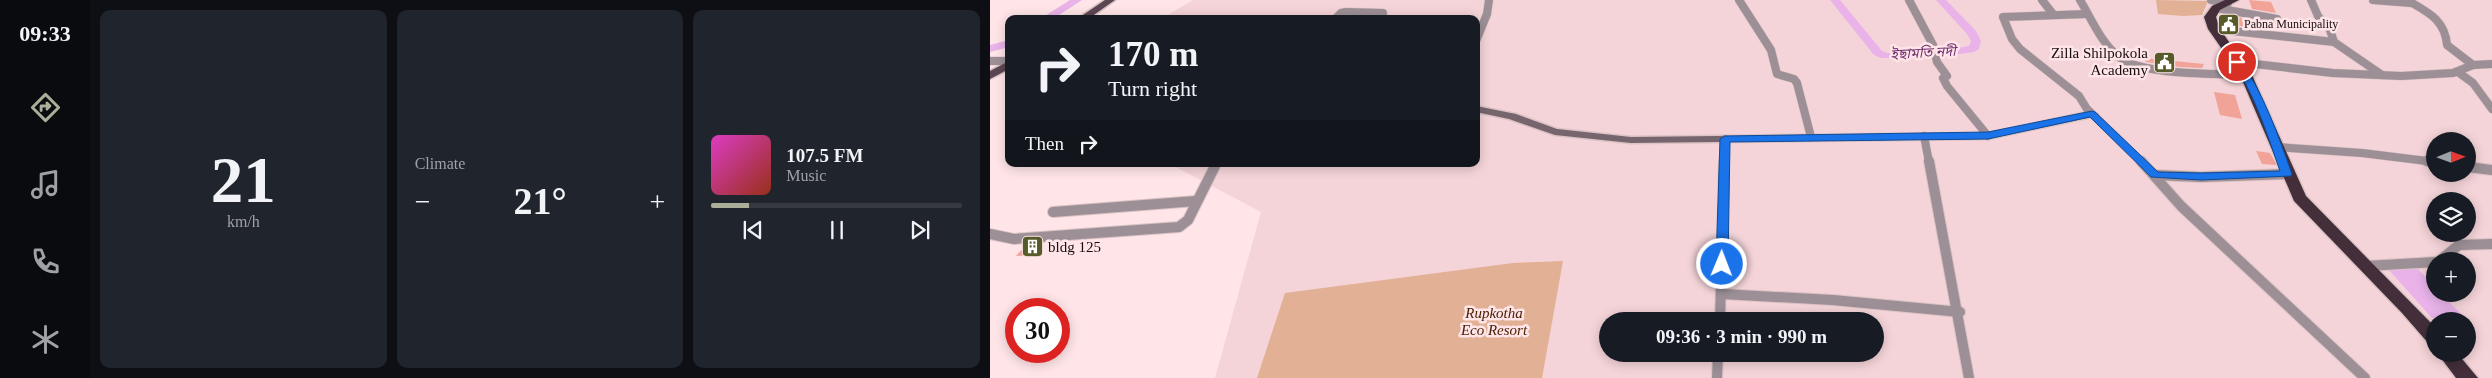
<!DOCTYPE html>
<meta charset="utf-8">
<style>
:root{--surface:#171b24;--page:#20242c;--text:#f1f3f6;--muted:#9ea1a6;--line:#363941;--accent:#abaf9a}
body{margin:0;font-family:"Times New Roman","Noto Sans Bengali",serif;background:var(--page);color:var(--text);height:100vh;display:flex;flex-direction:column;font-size:19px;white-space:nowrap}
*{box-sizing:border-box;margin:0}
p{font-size:16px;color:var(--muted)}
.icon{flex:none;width:28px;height:28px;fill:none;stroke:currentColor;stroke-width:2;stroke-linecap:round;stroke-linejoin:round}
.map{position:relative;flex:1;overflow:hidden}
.details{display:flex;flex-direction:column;gap:10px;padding:10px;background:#0d0f14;width:900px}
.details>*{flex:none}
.top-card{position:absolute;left:15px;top:15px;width:475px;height:152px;border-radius:10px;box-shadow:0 2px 12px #0003;background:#171b24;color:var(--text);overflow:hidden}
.needle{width:32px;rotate:89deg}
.tools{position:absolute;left:1436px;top:132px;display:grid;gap:10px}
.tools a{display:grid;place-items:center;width:50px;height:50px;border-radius:50%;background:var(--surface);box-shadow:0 2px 12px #0003;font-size:25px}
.speed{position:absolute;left:15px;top:298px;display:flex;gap:10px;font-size:25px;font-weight:700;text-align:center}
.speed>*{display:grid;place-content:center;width:65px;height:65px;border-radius:50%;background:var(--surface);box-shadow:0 2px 12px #0003;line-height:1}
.speed .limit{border:8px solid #d22;background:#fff;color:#111}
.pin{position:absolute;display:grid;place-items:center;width:42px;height:42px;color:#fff;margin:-21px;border:2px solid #fff;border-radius:50%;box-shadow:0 1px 5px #0007}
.me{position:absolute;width:55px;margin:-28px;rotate:1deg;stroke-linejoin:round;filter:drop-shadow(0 0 4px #0008)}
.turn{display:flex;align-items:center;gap:18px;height:105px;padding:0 20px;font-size:22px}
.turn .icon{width:65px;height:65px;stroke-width:2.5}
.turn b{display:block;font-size:35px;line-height:42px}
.then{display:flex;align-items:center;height:48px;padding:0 20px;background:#0003;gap:10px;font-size:19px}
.big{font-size:38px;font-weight:600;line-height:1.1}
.details .tile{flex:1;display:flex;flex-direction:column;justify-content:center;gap:8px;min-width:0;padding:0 18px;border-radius:10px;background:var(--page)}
.details .dial{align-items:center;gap:0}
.dial b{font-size:65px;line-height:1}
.song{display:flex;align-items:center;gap:15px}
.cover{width:60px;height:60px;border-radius:8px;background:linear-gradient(135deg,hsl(310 70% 55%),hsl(10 70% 35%))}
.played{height:5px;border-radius:2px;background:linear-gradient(90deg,var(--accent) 15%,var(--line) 15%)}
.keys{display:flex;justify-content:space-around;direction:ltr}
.heat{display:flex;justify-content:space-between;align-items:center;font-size:28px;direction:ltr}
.details .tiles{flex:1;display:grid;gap:10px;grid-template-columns:repeat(3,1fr)}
.trip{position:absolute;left:609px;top:312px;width:285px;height:50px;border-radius:25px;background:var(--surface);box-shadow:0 2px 12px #0003;font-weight:600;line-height:50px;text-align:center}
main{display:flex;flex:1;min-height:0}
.dock{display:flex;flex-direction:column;width:90px;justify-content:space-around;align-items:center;background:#090b0e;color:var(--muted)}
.dock .icon{width:35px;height:35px}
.dock .active{color:var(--accent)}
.dock b{font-size:22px;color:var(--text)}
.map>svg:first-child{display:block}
.built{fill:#f4d4d8;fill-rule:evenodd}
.green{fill:#e2b094}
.water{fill:#e9b3e9}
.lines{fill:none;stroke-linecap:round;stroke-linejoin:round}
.river{fill:#e9b3e9;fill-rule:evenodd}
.building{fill:#f0a396}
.street-far1-casing{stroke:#dac2c5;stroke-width:9}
.street-casing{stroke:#dac2c5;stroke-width:12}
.secondary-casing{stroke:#dac2c5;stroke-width:3}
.primary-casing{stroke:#dac2c5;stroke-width:3}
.highway-casing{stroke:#dac2c5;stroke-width:3}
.street-far1{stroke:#9c9096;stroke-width:8}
.street{stroke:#9c9096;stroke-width:10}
.secondary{fill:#76656d;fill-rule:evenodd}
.primary{fill:#5b4751;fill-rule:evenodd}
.highway{fill:#432e39;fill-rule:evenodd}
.route{fill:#1a73e8;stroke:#114b97}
.labels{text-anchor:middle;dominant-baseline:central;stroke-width:5;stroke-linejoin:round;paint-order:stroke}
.far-poi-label{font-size:12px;fill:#170d0f;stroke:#ffe5e8;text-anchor:start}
.far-water-label{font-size:14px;font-style:italic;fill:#6d2e6f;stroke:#ffe5e8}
.poi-label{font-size:15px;fill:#170d0f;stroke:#ffe5e8;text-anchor:end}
.park-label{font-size:15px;font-style:italic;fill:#4b2103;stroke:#ffe5e8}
</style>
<main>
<nav class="dock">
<b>09:33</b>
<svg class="icon active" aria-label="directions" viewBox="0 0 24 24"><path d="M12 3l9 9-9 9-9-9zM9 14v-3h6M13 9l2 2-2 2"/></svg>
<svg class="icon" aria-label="music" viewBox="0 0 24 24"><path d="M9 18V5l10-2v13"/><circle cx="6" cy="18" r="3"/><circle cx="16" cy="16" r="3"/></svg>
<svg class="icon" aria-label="phone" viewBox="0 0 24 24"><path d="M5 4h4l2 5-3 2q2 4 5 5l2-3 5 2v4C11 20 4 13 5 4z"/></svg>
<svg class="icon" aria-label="climate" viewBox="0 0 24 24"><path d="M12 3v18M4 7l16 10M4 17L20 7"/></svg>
</nav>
<section class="details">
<div class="tiles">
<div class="tile dial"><b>21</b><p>km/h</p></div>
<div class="tile"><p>Climate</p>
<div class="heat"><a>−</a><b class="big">21°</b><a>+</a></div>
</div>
<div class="tile">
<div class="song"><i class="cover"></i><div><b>107.5 FM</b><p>Music</p></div></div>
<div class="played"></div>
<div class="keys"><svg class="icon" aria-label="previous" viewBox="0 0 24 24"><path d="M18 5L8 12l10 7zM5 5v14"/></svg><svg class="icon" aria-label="pause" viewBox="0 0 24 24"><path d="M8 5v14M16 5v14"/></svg><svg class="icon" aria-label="next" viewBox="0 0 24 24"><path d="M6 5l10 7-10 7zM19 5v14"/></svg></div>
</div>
</div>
</section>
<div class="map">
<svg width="1502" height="378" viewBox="0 0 1502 378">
<rect width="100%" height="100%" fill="#ffe5e8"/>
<path class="built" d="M203,0h1299v378h-1277l46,-166 -91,-48h306v-145h-315zM1445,141h33v33h-33zM1445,201h33v33h-33zM1445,261h33v33h-33zM618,321h267v33h-267zM1445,321h33v33h-33z"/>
<g class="green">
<polygon points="1166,0 1218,1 1212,15 1193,16 1168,14"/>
<polygon points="573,261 552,378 267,378 295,293 523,263"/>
</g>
<polygon class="water" points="1398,269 1428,269 1445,287 1445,294 1451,294 1474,317 1442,318"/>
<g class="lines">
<g class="river">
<polygon points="80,0 92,0 63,19 50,19"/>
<polygon points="840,0 850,0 892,51 897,53 940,52 979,46 981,41 977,34 946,0 956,0 986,31 991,41 989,49 984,52 940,58 891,58 884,55"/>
<polygon points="19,40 19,47 0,52 0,45"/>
</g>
</g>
<g class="building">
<polygon points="1259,0 1281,2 1286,13 1262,9"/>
<polygon points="1246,17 1268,21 1270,28 1232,24 1230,20 1248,22"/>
<polygon points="1153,58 1214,64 1212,68 1190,67 1156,62"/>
<polygon points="1224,92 1245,95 1252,119 1230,115"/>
<polygon points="1266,151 1280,153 1287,165 1272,164"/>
<polygon points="53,244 43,255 26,256 36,245"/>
</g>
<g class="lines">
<defs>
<g id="street-far1">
<polyline points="749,0 781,50 787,74 804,79 807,83 821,137"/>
<polyline points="919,0 943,45 947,62 957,76 953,78 957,86 998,136"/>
<polyline points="1052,0 1063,14"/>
<path d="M1090,0c11,18 21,43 39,57 24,19 95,16 127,18"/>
<polyline points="1221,0 1238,3"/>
<polyline points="1321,0 1328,16 1340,30 1344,42 1392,75"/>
<polyline points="1383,0 1421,3"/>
<path d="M1417,0c20,12 38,19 40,45l26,20"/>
<polyline points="1226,8 1287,19"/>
<polyline points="1097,14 1013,17 1022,39 1030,49 1089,96 1097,109 1152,162"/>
<polyline points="345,19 351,13 356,12 393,13"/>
<polyline points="1224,29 1344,42"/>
<polyline points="486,41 497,14 499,0"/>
<polyline points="0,61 19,61"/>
<polyline points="1247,62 1343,73 1411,76 1463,73 1483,65 1502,64"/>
<polyline points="1468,72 1483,83 1502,109"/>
<polyline points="934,136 939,162"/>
<polyline points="1287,147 1372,153 1445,162"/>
<polyline points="734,162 735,139"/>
</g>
<g id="street">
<polyline points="939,161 979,378"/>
<polyline points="1151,161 1191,206 1375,378"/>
<polyline points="1437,161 1445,162"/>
<polyline points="1478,167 1502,170"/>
<polyline points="1165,175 1211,177 1297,174"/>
<polyline points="63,212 206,201"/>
<polyline points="0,234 24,239 189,227 198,220 226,164"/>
<polyline points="1449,261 1469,245 1502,244"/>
<polyline points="1376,266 1445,262"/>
<polyline points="732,294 843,300 970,312"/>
<polyline points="730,321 734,161"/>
<polyline points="727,378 728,354"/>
</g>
<polygon id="secondary" points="486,106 526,114 567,129 641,137 998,133 1102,111 1108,114 1102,117 998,139 641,143 565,135 519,119 486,112"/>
<g id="primary">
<polygon points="115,0 125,0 98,19 87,19"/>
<polygon points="19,61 19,69 0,79 0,71"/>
</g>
<g id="highway">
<polygon points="1235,0 1249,0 1230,10 1226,17 1230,29 1262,75 1316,196 1445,327 1445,346 1439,344 1412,313 1304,201 1250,75 1218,29 1214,17 1222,6"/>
<polygon points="1448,354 1468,354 1488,378 1466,378"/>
</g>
</defs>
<use href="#street-far1" class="street-far1-casing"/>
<use href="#street" class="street-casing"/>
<use href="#secondary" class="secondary-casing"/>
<use href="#primary" class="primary-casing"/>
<use href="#highway" class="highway-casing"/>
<use href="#street-far1" class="street-far1"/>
<use href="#street" class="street"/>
<use href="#secondary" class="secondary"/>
<use href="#primary" class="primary"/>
<use href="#highway" class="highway"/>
</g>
<path class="route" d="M1243,60h7c24,34 38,75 52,114l-1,2 -90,4 -50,-3 -61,-60 -102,22 -258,3 -2,122 -6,4 -6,-4 4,-125 5,-3 263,-4 104,-21 3,1 63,60 43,1 79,-2c-13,-37 -25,-77 -48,-109z"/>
<defs>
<symbol id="civic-square" viewBox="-11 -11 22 22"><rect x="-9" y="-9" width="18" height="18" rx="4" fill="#565b29" stroke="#ffe5e8"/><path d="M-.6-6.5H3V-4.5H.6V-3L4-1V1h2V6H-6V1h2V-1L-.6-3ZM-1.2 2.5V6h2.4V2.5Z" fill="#fff"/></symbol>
<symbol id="building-square" viewBox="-11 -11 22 22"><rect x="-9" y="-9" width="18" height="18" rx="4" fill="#565b29" stroke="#ffe5e8"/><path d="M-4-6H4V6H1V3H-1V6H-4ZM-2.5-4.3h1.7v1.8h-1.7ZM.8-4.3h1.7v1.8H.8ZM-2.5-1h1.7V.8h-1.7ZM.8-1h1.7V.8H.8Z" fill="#fff"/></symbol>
</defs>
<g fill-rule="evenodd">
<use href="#civic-square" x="1226" y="12" width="25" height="25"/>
<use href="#civic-square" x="1162" y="50" width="25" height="25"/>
<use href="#building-square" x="30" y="234" width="25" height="25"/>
</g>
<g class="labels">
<g class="far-poi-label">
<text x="1254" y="24">Pabna Municipality</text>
</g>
<g class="far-water-label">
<text transform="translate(933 53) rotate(-3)">ইছামতি নদী</text>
</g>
<g class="poi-label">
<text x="1158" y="53">Zilla Shilpokola<tspan x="1158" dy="17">Academy</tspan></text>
<text x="58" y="247" text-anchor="start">bldg 125</text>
</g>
<g class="park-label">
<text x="504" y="313">Rupkotha<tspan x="504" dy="17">Eco Resort</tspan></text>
</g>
</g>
</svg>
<div class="tools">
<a><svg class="needle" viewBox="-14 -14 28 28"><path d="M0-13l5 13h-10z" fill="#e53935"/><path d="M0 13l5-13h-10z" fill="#9ea1a6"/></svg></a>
<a><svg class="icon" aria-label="layers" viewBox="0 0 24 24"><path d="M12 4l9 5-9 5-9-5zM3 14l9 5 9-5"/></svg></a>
<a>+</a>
<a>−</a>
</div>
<div class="speed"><div class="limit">30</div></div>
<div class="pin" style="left:1247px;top:62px;background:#d93025"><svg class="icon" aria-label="arrive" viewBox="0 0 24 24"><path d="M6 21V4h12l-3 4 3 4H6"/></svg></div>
<svg class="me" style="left:732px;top:264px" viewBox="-20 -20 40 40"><circle r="17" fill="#1a73e8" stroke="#fff" stroke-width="3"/><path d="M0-11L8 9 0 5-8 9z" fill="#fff"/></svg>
<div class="trip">09:36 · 3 min · 990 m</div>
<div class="top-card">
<div class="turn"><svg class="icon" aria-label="right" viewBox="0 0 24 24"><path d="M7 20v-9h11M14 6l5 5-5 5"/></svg><div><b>170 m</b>Turn right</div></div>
<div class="then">Then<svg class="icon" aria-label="right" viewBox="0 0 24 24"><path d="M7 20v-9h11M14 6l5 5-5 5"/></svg></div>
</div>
</div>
</main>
